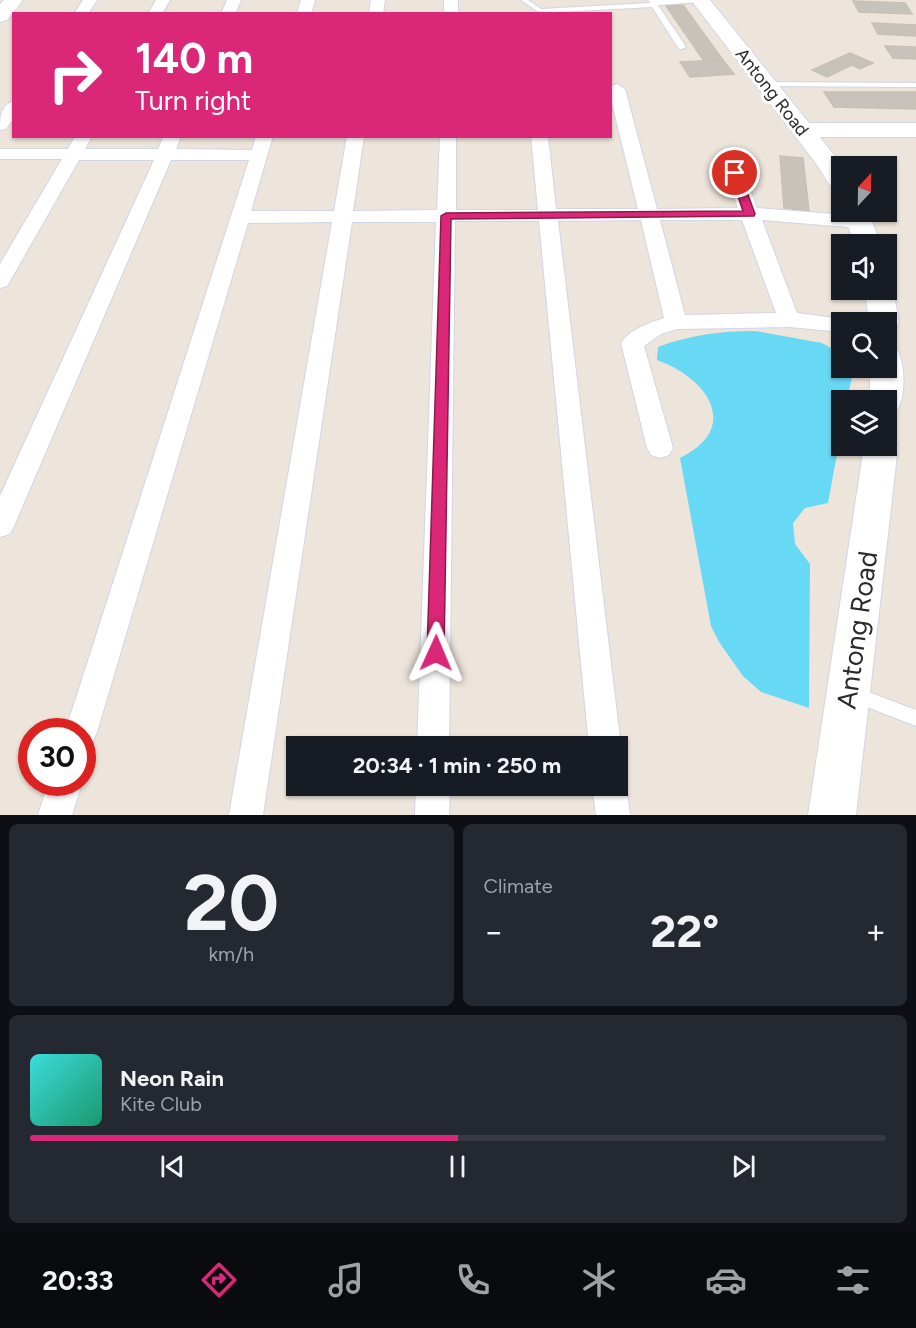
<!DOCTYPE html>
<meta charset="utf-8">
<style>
:root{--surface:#171b24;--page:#242831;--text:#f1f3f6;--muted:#9ea1a6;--line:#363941;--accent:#db2777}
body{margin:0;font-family:Figtree,sans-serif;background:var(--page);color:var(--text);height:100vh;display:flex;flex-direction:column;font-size:22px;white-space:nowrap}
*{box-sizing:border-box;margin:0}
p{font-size:20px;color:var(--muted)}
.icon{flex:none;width:33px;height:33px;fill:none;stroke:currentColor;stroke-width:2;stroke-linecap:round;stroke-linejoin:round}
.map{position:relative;height:815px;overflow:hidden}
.panel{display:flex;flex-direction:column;gap:9px;padding:9px;background:#0d0f14;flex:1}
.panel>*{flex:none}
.guide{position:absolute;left:12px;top:12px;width:600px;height:126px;border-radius:0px;box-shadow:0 2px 4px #0004;background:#db2777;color:#fff;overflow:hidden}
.needle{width:39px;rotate:22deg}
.buttons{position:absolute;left:831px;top:156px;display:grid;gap:12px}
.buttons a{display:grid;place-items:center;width:66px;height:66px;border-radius:0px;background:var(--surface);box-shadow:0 2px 4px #0004;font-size:30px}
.speed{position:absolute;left:18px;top:718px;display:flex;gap:12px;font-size:30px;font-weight:700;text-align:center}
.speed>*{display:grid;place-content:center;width:78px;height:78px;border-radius:50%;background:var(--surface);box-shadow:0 2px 4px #0004;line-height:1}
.speed .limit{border:9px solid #d22;background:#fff;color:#111}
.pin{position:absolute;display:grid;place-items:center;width:51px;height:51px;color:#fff;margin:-26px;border:3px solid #fff;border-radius:50%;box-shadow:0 2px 6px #0007}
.me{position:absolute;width:66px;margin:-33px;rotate:1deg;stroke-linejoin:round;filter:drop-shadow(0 0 4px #0008)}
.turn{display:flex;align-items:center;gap:21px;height:126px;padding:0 24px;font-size:27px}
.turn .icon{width:78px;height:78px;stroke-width:2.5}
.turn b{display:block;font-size:42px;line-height:51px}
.big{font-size:45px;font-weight:700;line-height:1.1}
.panel .card{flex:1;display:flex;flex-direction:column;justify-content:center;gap:9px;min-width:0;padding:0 21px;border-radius:9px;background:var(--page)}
.panel .dial{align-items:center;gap:0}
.dial b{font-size:78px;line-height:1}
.song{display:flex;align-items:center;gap:18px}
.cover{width:72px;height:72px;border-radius:9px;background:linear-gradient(135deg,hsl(180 70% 55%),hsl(160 70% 35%))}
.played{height:6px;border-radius:3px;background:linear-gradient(90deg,var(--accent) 50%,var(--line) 50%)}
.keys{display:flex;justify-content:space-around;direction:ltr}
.heat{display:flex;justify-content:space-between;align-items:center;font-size:33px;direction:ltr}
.panel .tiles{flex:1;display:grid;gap:9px;grid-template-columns:1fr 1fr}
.card:last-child{grid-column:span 2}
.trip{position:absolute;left:286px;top:736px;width:342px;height:60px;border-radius:0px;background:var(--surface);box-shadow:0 2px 4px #0004;font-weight:700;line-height:60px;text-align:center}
.dock{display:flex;height:96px;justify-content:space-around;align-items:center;background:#090b0e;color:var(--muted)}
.dock .icon{width:42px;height:42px}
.dock .on{color:var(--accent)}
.dock b{font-size:27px;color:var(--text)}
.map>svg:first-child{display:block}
.water{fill:#68d9f5}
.building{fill:#c8c3ba;stroke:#c9c0b5;stroke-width:1.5}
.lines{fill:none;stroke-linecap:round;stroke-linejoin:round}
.lane-casing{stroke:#d1d6e4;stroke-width:2}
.street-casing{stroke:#d1d6e4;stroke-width:2}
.secondary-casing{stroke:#d1d6e4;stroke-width:2}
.lane{fill:#fff;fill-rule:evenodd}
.street{fill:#fff;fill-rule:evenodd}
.secondary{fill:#fff;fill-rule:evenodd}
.route{fill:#db2777;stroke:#8e194d;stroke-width:1.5}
.labels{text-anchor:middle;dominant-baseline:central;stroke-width:6;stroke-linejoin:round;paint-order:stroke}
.far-street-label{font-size:18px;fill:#2a2a2a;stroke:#fff}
.near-street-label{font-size:27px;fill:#2a2a2a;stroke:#fff}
</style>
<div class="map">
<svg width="916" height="815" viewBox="0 0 916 815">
<rect width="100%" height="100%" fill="#ede4db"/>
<path class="water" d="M755,331l67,12 19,11 1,14h12l-7,32h-5l-1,32 -13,71 -23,5 -12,15 2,21 15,20 -1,144 -48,-16 -18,-16 -24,-34 -8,-16 -31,-168c63,-31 26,-81 -23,-98l1,-13c32,-12 62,-16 97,-16z"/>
<g class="building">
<polygon points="853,1 905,3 912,14 859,12"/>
<polygon points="683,5 723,60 704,61 666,6"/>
<polygon points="872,23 916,25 916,36 878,34"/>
<polygon points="885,46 916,47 916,59 893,58"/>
<polygon points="850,53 873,63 860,69 852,65 827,77 812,70"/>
<polygon points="723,60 734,74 690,77 680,62"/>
<polygon points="824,92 916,92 916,109 834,107"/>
<polygon points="780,156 803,158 809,211 784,208"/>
</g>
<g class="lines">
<defs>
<g id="lane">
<polygon points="521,0 528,0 541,9 650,3 648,0 704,0 701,2 658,5 686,47 682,49 679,49 652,7 540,13"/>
<polygon points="763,82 916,83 916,87 766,86 763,86"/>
<polygon points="855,687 916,710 916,726 849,700 847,695 849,690"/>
</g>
<g id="street">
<polygon points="83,0 97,0 88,14 74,14"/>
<polygon points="156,0 170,0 162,14 148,14"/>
<polygon points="227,0 241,0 235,14 221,14"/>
<polygon points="301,0 315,0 311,14 297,14"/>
<polygon points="371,0 385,0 383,14 369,14"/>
<rect x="444" y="0" width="14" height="14"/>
<path d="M617,84l8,5 32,120 81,-1 -20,-56 9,-5 9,5 21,56 103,8 10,6 -10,6 -98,-8 35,93 53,7 1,2h-9v10l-53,-5 -112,2 -16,5 -17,12 29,102 -4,7 -9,3 -9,-3 -4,-7 -26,-105c9,-14 28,-20 43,-25l-23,-98 -83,1 63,526 -3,8v-8h-29l-50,-526h-84l-6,526h-32l19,-525h-84l-89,593h-34l103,-593 -84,1 -151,509 -5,11 -10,5v-16h-17l184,-572h-78l-157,366 -4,8 -10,3v-41l154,-336h-75l-69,121 -3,5 -7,2v-24l62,-105h-62v-10h68l7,-13h17l-7,13h73l6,-13h17l-5,13 76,1 4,-14h17l-22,75h83l13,-75h17l-11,75 84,-1 3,-74h16v74h82l-7,-74h17l8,73h82l-28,-114v-8zM660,220h82l34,93 -91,2z"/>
<path d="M14,101v17l-8,11 -6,1c0,-12 0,-25 14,-29z"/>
<polygon points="618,773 626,786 630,815 596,815 592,786 618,786"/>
<polygon points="48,783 82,783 72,815 38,815"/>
<polygon points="416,786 450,786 449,815 415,815"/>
</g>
<g id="secondary">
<polygon points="4,0 23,0 7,20 0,22 0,4"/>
<polygon points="691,0 710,0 809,123 916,123 916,137 820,137 842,166 842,192 833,190 815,162"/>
<polygon points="842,212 868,212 881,244 855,244"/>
<polygon points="886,283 893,290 899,322 895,329 886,331 886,322 869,322 865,290 886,290"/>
<path d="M886,346l11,3c8,15 9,45 1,60l-12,3v-12h-16v-32h16z"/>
<polygon points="886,434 893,437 898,446 856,815 808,815 864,446 886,446"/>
</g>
</defs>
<use href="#lane" class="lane-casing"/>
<use href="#street" class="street-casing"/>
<use href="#secondary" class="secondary-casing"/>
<use href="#lane" class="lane"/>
<use href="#street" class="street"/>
<use href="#secondary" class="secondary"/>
</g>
<polygon class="route" points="735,170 740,173 755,214 754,216 451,219 444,653 442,659 436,661 429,659 427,653 441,216 446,213 743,211 730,173"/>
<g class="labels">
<g class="far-street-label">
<text transform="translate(772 92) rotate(52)">Antong Road</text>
</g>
<g class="near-street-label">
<text transform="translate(857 630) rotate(-82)">Antong Road</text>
</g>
</g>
</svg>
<div class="buttons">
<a><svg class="needle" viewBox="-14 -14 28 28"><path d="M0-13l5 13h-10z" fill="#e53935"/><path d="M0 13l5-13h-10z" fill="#9ea1a6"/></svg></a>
<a><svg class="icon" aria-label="sound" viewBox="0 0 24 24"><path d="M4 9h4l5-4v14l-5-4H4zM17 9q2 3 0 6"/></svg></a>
<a><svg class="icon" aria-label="search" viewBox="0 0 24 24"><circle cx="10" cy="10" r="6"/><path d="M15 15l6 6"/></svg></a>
<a><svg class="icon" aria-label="layers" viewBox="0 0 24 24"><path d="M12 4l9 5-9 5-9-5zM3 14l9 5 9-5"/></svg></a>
</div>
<div class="speed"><div class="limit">30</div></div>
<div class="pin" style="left:735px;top:173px;background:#d93025"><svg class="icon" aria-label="arrive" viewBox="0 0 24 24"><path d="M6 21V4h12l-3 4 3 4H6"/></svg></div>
<svg class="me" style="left:436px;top:653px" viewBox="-20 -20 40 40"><path d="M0-17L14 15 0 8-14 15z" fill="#db2777" stroke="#fff" stroke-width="4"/></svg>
<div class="trip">20:34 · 1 min · 250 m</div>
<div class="guide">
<div class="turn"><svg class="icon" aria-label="right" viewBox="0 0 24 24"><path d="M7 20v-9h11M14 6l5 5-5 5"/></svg><div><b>140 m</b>Turn right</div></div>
</div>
</div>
<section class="panel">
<div class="tiles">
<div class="card dial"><b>20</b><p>km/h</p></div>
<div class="card"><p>Climate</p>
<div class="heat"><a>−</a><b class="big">22°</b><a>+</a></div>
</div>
<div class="card">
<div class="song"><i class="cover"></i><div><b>Neon Rain</b><p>Kite Club</p></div></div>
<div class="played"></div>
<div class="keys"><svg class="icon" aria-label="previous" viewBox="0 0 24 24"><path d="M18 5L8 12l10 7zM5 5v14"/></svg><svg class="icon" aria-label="pause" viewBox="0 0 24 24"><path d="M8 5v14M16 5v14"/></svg><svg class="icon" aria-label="next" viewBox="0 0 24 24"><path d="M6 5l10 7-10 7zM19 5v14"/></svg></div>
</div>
</div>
</section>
<nav class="dock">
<b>20:33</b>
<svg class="icon on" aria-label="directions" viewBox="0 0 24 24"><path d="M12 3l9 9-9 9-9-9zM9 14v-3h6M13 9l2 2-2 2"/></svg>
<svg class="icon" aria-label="music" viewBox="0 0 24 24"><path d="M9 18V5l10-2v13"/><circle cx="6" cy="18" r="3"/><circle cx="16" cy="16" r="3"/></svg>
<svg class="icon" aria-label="phone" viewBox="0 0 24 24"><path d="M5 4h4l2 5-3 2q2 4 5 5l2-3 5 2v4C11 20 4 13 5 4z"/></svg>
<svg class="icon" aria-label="climate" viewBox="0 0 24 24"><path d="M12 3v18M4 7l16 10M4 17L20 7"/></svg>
<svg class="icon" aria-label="car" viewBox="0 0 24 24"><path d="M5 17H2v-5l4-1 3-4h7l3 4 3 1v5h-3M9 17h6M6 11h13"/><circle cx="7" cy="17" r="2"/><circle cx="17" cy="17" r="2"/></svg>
<svg class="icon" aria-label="filters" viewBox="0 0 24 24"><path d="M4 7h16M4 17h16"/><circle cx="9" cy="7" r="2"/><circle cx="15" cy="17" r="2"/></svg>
</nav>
